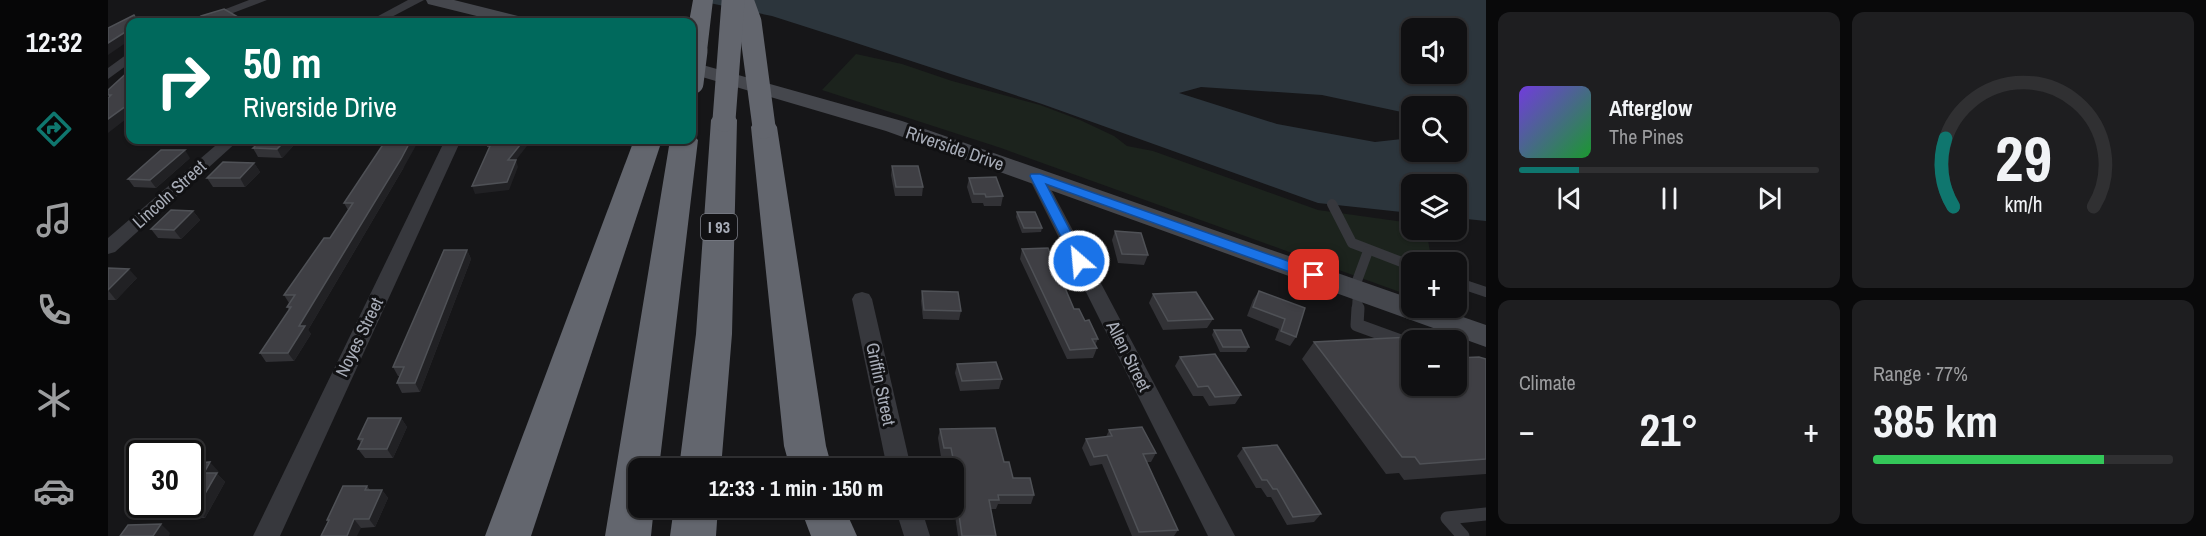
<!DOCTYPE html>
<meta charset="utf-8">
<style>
:root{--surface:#101012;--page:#1e1e20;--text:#f1f3f6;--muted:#9c9d9f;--line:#303032;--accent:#0f766e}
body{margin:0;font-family:"Archivo Narrow",sans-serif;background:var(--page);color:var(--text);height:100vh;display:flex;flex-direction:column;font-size:22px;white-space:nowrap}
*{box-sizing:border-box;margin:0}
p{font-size:20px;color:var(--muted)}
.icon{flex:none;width:33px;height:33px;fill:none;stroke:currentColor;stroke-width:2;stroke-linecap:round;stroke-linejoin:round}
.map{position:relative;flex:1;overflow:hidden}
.side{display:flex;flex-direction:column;gap:12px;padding:12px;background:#09090a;width:720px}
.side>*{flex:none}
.guide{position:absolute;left:18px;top:18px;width:570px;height:126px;border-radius:12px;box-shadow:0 2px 4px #0004,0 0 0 2px var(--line);background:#00695c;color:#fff;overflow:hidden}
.fabs{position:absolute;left:1293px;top:18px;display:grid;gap:12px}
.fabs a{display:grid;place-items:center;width:66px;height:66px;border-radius:12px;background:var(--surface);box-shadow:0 2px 4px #0004,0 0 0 2px var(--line);font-size:30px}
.speed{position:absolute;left:18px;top:440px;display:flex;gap:12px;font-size:30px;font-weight:700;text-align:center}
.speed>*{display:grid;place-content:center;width:78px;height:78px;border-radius:50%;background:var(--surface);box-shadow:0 2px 4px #0004,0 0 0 2px var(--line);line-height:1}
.speed .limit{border:3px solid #111;border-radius:9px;background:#fff;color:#111}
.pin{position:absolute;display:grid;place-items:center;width:51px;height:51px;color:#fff;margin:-26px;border-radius:12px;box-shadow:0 3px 9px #0006}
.me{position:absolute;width:66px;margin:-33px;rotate:333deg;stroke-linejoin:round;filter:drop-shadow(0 0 4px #0008)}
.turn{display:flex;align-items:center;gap:21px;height:126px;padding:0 18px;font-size:27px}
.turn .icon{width:78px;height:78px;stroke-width:2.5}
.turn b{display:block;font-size:42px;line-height:51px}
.big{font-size:45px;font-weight:700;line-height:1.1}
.side .card{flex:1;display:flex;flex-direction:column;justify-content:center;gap:9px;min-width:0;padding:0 21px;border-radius:12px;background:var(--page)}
.side .dial{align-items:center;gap:0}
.dial svg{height:156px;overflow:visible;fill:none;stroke:var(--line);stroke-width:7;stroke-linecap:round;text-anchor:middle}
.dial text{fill:var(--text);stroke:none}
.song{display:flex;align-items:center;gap:18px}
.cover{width:72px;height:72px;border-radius:9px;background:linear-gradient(135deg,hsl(260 70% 55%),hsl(130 70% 35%))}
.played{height:6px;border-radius:3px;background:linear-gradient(90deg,var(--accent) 20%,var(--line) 20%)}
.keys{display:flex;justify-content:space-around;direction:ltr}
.heat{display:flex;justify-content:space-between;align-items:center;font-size:33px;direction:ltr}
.charge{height:9px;border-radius:4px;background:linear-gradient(90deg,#34c759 77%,var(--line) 0)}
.side .tiles{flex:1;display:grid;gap:12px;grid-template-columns:repeat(2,1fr)}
.trip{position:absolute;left:520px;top:458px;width:336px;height:60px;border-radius:12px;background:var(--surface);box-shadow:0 2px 4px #0004,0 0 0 2px var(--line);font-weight:700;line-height:60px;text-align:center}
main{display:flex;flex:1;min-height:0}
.tab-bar{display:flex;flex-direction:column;width:108px;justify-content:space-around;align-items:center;background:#060607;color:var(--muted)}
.tab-bar .icon{width:42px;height:42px}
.tab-bar .selected{color:var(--accent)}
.tab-bar b{font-size:27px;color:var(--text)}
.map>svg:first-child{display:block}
.green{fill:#1c231d}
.water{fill:#2c353c;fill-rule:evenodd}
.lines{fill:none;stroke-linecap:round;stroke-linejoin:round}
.lane-far1{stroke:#37383d;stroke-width:10}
.lane{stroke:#37383d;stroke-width:13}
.street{fill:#37383d;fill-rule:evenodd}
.secondary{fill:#45474d;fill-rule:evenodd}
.highway{fill:#63666e;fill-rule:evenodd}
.highway-bridge{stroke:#63666e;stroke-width:23}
.wall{fill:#323236}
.shaded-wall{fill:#212124}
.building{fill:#3f3f44;stroke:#4f5156;stroke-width:1.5}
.route{fill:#1a73e8;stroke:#114b97;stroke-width:1.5}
.labels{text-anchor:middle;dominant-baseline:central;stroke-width:6;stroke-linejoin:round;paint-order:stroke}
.shield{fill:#111113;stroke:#7b7e86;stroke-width:1.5}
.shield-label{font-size:16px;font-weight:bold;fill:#a8adb8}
.street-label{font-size:18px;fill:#a8adb8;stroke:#111113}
</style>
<main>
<nav class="tab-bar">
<b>12:32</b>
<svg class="icon selected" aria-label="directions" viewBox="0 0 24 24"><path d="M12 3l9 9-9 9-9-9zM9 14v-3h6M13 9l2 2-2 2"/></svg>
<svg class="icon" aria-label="music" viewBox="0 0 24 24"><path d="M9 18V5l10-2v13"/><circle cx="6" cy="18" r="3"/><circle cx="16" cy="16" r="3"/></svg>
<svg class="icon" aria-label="phone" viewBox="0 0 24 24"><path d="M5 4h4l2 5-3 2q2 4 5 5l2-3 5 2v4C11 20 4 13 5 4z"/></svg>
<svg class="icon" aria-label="climate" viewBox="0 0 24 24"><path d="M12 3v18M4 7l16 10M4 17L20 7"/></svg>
<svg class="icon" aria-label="car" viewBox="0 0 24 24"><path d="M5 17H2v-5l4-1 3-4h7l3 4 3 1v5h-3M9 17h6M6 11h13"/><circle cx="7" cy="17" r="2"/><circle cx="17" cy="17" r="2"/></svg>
</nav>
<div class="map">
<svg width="1378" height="536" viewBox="0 0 1378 536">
<rect width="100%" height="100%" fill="#161618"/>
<polygon class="green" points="748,54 794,64 844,81 932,105 972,120 1006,136 1019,146 1045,151 1210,210 1303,223 1304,230 1318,230 1324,262 1304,262 1303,296 893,148 714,90"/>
<path class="water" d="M587,0h791v221l-29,-3 -1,-34h-44l-1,29 -93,-10 -276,-99 -198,-65 -72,-23zM1304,28h44v46h-44zM1093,87l121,8 89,19 1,-8h44v46h-44l-1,-14 -36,4 -98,-18 -98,-31z"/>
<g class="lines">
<g class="lane-far1">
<polyline points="1224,204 1244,243 1304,266"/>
<polyline points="1348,282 1378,292"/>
<polyline points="1246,289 1260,251"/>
<polyline points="1249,309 1250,291"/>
</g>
<g class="lane">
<polyline points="1250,308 1249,325 1304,345"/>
<polyline points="1355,536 1339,518 1378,514"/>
</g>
<g class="street">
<polygon points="141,0 159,0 101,22 84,22"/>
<polygon points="300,0 316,0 274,22 259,22"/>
<polygon points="22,52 22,63 0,79 0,68"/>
<polygon points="114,140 131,140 7,252 0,254 0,238"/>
<polygon points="337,140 353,140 172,536 145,536"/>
<polygon points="928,171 936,176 1127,536 1100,536 920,176"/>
<polygon points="754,292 761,294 764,299 803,468 779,468 744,299 747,294"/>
<polygon points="787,507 813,507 822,536 796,536"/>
</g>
<g class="secondary">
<polygon points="318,0 346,0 418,18 421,22 393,22 320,4"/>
<polygon points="584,62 794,121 1304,299 1304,308 1329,308 1378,325 1378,347 778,131 584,74"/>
</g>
<g class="highway">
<polygon points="585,0 605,0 599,51 592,64 584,66 584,22 581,22"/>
<polygon points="616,112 625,114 629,120 624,334 613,468 571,468 588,334 603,120 607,114"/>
<polygon points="656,119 665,121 669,127 718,446 724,468 682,468 676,446 643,127 647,121"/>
<polygon points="584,134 590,140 551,468 531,468 531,507 546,507 543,536 497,536 562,140 584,140"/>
<polygon points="526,140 554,140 423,536 377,536"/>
<polygon points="566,507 610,507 608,536 562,536"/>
<polygon points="692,507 736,507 749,536 703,536"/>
</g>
<g class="highway-bridge">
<polyline points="634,0 642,22 656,127"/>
<polyline points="584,83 588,51"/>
<polyline points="616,120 625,2"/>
</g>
</g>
<g class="wall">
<polygon points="189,142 174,158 150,157 145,148"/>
<polygon points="82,158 48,188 26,187 20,179"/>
<polygon points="146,163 152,172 137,187 105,187 99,178"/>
<polygon points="784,166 815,187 814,196 787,196 783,175"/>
<polygon points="296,167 200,330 203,334 186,361 158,362 152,353 181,310 179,307 181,303 176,295 222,238 240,210 236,203"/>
<polygon points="861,178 895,196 893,206 876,206 875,203 864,203 859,187"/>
<polygon points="85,211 92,220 73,239 50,238 43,229"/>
<polygon points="909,212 934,228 933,232 914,233 908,217"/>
<polygon points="1007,231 1040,255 1036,265 1010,263 1004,240"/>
<polygon points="914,249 977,321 990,339 987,345 989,348 985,358 959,359 912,259"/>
<polygon points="359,250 363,259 312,392 294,393 289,383 292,376 290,376 285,367"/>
<polygon points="0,268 29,278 8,300 0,300"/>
<polygon points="814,291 853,311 851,320 815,319 813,301"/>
<polygon points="1151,291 1197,308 1188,337 1182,346 1167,340 1171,329 1139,316 1145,300"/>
<polygon points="1045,294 1105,319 1099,328 1055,330 1041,303"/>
<polygon points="1106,330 1141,347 1138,352 1112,352 1104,335"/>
<polygon points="1206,342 1304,386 1378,359 1378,474 1296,480 1291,473 1278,474 1194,359"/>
<polygon points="1072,357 1133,395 1127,404 1101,406 1095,396 1085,396 1067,366"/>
<polygon points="849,364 894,379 891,389 852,391 847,373"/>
<polygon points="293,418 299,427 285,458 257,458 250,449 253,443 250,439"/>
<polygon points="832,429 896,462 905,478 926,495 923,504 890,504 888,509 882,509 888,536 850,536 847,516 850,508 851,508 846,483 846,468 843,468 841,457 833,457 830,438"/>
<polygon points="1001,430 1048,453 1043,462 1039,462 1070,530 1066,536 1024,536 994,464 982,466 974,448 978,439 998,437"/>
<polygon points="1135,448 1213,514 1206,522 1179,525 1163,497 1159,497 1153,488 1148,488 1129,456"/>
<polygon points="111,472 109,474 117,482 97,518 63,519 53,510"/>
<polygon points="259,486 262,490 274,490 280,498 267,527 253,528 220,521 219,520"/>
</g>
<g class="shaded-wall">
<polygon points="130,17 133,22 122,22"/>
<polygon points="22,29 22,40 0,55 0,43"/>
<polygon points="22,103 22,116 0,133 0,119"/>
<polygon points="178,140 188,140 189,142 174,158 169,149"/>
<polygon points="303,140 311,140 296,167 200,330 203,334 186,361 180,353 191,326"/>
<polygon points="416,140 421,140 422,142 408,160 410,167 401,190 367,194 364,186 400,160"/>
<polygon points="77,150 82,158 48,188 42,180"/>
<polygon points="146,163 152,172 137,187 132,178"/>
<polygon points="85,211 92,220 73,239 66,230"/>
<polygon points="359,250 363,259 312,392 307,383"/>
<polygon points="21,269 29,278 8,300 0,290"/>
<polygon points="293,418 299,427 285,458 279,449"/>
<polygon points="102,462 111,472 109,474 117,482 97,518 88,509 96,473"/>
<polygon points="274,490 280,498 267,527 261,519"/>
<polygon points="246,519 253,528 249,536 239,536"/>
<polygon points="53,524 62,533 61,536 45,536"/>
</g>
<g class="building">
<polygon points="116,9 130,17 122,22 84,22 93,16"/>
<polygon points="26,15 30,22 22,22 22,29 0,43 0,28"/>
<polygon points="22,70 22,103 0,119 0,98 3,95 0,95 0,90"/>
<polygon points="154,140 178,140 169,149 145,148"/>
<polygon points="278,140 303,140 293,159 191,326 197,326 180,353 152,353 183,307 179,307 187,295 176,295 216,238 222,238 245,203 236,203"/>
<polygon points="383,140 416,140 400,160 408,160 399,182 364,186 382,146 380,146"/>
<polygon points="53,150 77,150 42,180 20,179"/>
<polygon points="115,162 146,163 132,178 99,178"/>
<polygon points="784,166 810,166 815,187 788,187"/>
<polygon points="888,177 895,196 878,197 877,194 866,194 861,178"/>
<polygon points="63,210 85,211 66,230 43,229"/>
<polygon points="909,212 927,212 934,228 916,228"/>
<polygon points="1007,231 1033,233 1040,255 1014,254"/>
<polygon points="940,248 966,309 971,309 977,321 981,320 990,339 984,339 989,348 962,350 914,249"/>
<polygon points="336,250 359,250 307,383 289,383 296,367 285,367"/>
<polygon points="0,268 21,269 0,290"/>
<polygon points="814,291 850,292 853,311 816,310"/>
<polygon points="1151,291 1197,308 1188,337 1173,331 1177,319 1145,307"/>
<polygon points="1088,292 1105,319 1060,321 1045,294"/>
<polygon points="1106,330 1133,330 1141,347 1115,347"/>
<polygon points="1322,336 1326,340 1304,340 1304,386 1348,386 1348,358 1371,357 1378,359 1378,459 1312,464 1307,457 1294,457 1206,342"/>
<polygon points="1107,354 1133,395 1107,397 1100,386 1090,387 1072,357"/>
<polygon points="888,362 894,379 854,381 849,364"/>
<polygon points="260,418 293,418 279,449 250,449 255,439 250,439"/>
<polygon points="1034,427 1048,453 1035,454 1070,530 1031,532 999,455 986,457 978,439 1004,436 1001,430"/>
<polygon points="887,428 896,462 901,462 905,478 922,478 926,495 890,495 891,500 881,500 888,536 854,536 850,508 855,508 843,448 836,448 832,429"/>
<polygon points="1169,445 1213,514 1185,517 1169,489 1165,489 1159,480 1154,480 1135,448"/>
<polygon points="102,462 96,473 109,473 88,509 53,510 57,504 82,504 82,464"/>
<polygon points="235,486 259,486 257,490 274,490 261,519 246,519 239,536 213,536 221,520 219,520"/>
<polygon points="53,524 45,536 12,536 20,525"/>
</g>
<polygon class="route" points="923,174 932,174 1211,272 1213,275 1211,279 1201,279 938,184 978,261 976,264 967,264 922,176"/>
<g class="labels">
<rect class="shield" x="593" y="214" width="36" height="26" rx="4.5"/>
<g class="shield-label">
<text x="611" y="227">I 93</text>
</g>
<g class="street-label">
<text transform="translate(847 148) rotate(19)">Riverside Drive</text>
<text transform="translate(61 194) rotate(-42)">Lincoln Street</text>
<text transform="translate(251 337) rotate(-64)">Noyes Street</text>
<text transform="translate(1021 356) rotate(63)">Allen Street</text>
<text transform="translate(773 384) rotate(78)">Griffin Street</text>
</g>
</g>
</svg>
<div class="fabs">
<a><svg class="icon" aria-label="sound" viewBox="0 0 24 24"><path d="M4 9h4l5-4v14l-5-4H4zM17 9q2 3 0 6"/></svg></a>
<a><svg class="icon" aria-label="search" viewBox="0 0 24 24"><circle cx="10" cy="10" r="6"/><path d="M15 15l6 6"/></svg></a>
<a><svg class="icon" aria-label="layers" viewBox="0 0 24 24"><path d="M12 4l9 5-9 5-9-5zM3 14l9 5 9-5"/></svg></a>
<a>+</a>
<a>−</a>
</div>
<div class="speed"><div class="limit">30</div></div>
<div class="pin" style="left:1206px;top:275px;background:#d93025"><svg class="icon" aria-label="arrive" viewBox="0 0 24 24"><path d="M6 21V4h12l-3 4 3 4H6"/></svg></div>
<svg class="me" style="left:971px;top:261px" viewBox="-20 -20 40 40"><circle r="17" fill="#1a73e8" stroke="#fff" stroke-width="3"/><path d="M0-11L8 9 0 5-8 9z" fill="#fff"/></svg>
<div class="trip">12:33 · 1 min · 150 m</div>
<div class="guide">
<div class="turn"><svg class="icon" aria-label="right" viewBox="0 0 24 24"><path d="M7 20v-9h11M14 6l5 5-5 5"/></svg><div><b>50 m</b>Riverside Drive</div></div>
</div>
</div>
<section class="side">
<div class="tiles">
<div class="card">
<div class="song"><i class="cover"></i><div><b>Afterglow</b><p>The Pines</p></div></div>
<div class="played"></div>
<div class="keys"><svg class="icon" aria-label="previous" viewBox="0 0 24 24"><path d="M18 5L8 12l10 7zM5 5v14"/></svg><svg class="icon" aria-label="pause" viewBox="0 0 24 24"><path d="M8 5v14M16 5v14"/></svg><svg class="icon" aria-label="next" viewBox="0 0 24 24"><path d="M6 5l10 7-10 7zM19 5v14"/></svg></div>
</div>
<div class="card dial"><svg viewBox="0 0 100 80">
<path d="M14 69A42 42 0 1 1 86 69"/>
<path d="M14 69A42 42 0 0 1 10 34" stroke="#0f766e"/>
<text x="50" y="56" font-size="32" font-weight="700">29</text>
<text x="50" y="72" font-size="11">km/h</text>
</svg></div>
<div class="card"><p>Climate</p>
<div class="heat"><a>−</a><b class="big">21°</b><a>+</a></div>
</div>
<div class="card"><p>Range · 77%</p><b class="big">385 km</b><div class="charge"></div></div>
</div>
</section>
</main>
